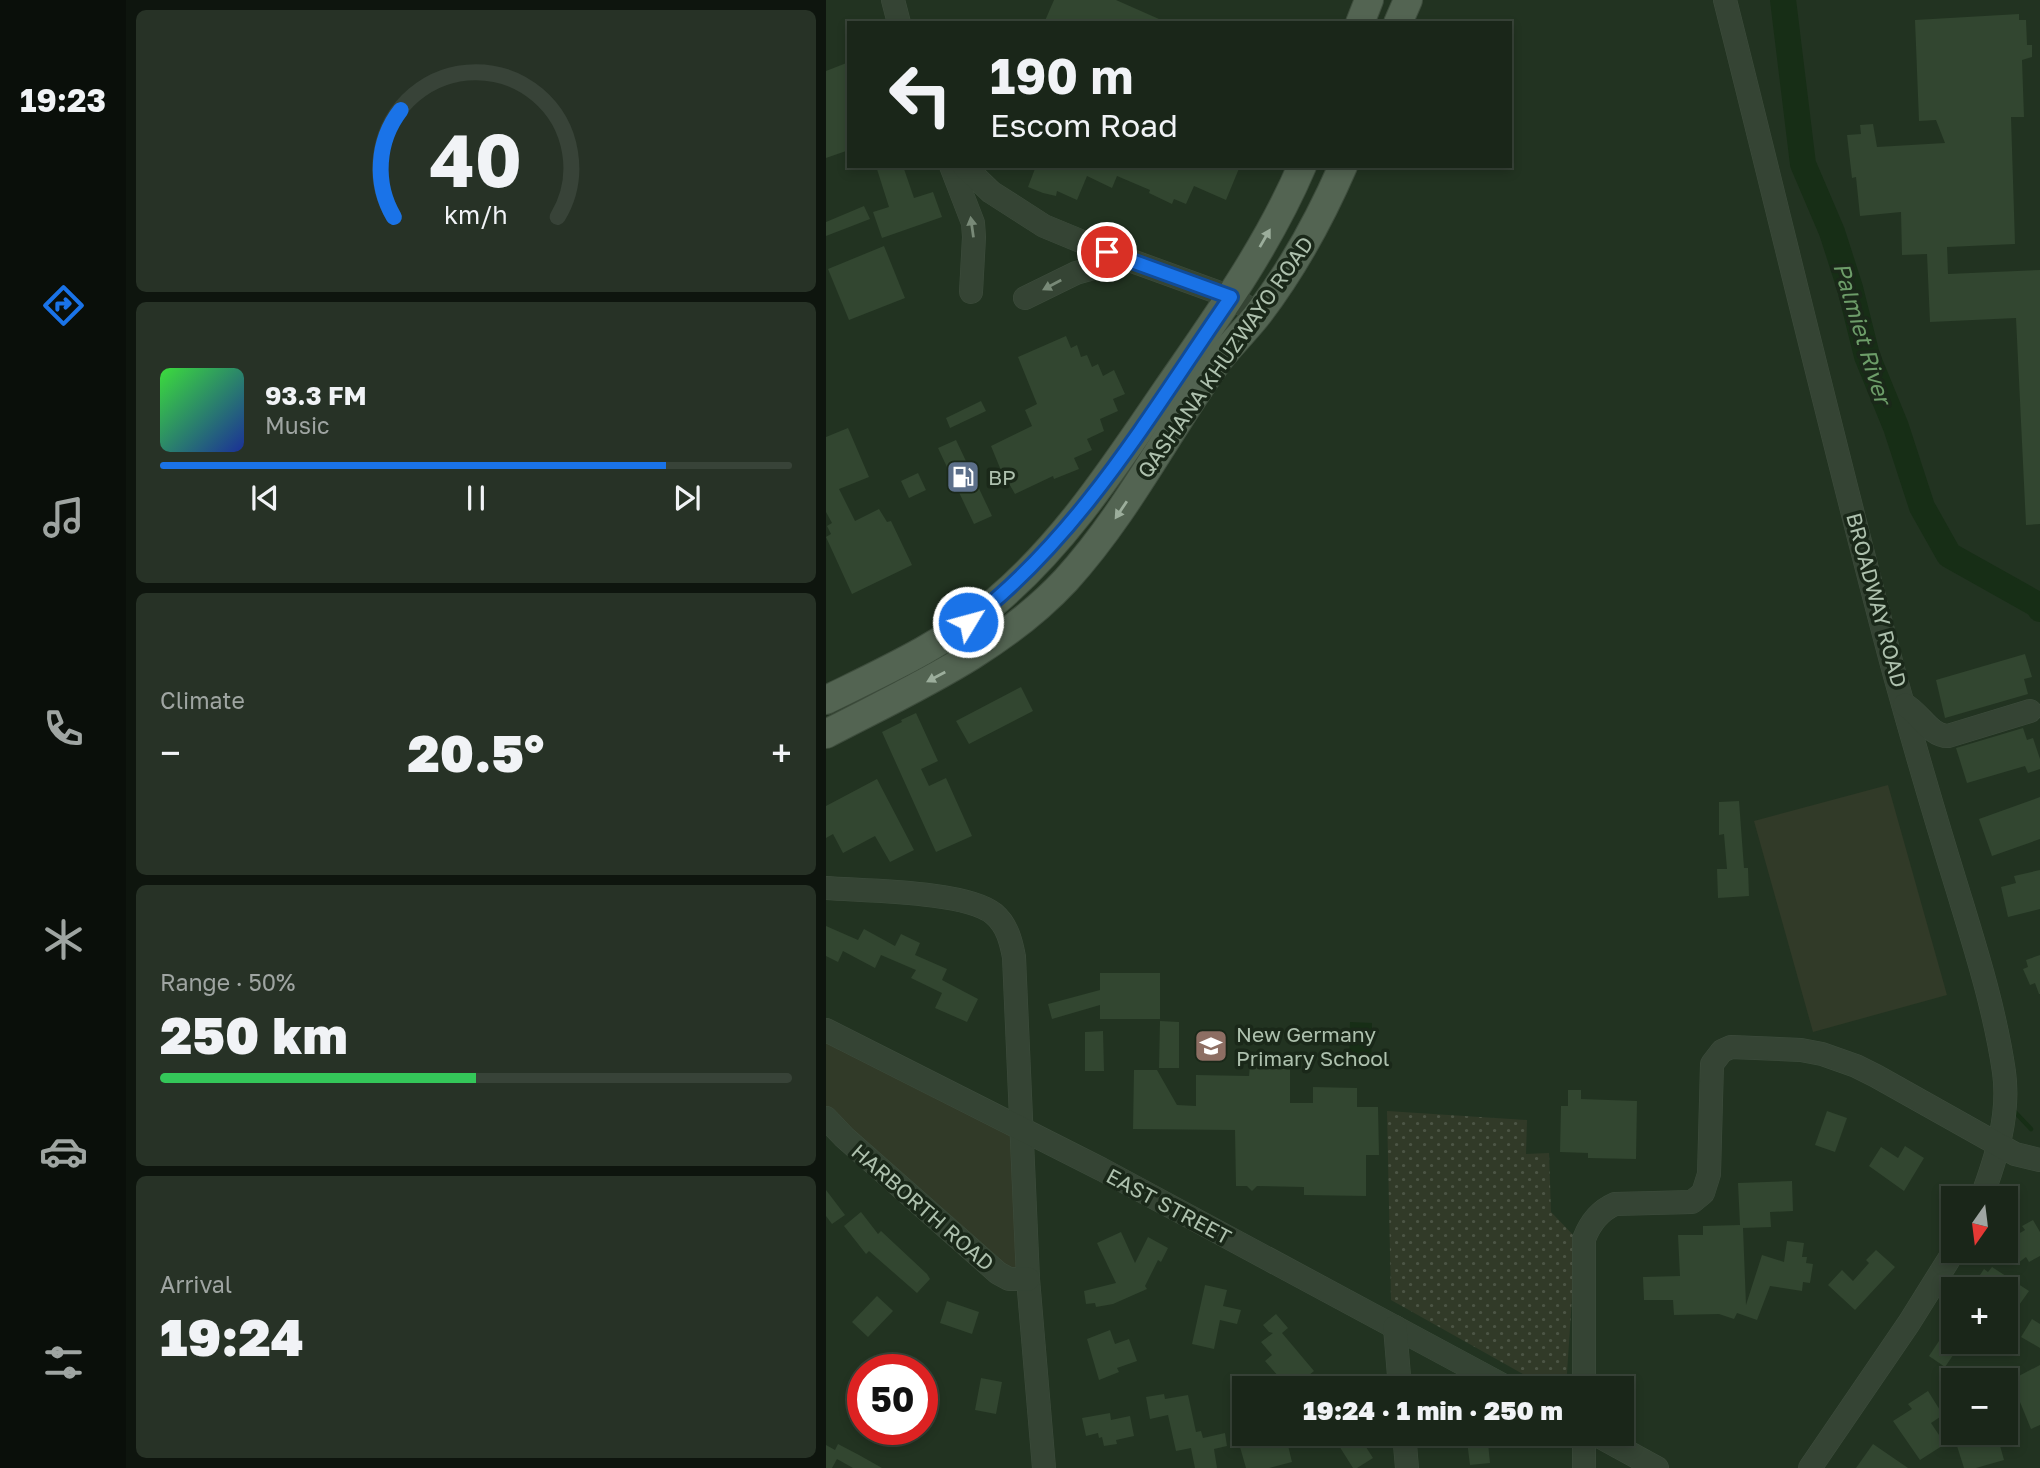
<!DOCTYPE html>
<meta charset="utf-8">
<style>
:root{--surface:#1a2619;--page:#273226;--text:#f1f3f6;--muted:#9fa5a2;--line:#384338;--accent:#1a73e8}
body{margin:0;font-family:"Golos Text",sans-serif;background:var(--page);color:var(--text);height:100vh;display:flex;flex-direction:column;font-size:26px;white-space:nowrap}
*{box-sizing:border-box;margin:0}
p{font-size:23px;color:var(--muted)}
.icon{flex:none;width:38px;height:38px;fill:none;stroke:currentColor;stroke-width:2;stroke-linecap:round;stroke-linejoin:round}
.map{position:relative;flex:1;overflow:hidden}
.side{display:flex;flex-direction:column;gap:10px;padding:10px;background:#0e150e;width:700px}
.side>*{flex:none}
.guide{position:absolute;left:21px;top:21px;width:665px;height:147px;border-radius:0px;box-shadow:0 4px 10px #0003,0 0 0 2px var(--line);background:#1a2619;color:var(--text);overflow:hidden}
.needle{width:46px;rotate:194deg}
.fabs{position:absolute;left:1115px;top:1186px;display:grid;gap:14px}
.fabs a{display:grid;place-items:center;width:77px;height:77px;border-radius:0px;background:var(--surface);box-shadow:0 4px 10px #0003,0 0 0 2px var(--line);font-size:35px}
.speed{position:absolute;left:21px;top:1354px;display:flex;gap:14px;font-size:35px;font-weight:700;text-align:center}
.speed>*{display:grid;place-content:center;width:91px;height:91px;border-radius:50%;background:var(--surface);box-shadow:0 4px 10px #0003,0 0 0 2px var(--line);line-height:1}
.speed .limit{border:10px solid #d22;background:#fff;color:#111}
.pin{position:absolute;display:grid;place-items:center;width:60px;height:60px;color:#fff;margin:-30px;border:4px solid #fff;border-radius:50%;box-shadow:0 2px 7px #0007}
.me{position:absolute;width:77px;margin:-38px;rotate:53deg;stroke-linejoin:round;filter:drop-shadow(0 0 5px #0008)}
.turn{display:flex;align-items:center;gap:24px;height:147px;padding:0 28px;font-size:32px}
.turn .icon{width:91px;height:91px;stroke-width:2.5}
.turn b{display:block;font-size:49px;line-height:60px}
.big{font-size:52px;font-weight:800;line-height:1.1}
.side .widget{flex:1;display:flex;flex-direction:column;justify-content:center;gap:10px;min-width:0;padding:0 24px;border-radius:10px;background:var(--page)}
.side .dial{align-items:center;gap:0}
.dial svg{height:182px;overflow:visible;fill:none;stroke:var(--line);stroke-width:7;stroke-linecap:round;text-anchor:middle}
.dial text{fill:var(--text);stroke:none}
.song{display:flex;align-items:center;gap:21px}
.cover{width:84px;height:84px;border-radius:10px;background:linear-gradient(135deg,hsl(120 70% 55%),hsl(230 70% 35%))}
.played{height:7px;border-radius:4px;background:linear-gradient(90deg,var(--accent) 80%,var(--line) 80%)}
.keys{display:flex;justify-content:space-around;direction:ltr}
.heat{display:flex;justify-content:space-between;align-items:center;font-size:38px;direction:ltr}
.charge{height:10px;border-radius:5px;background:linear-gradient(90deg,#34c759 50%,var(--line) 0)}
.trip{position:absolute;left:406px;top:1376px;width:402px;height:70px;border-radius:0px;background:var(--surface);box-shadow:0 4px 10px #0003,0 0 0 2px var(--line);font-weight:800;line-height:70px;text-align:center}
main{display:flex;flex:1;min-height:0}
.menu{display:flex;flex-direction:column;width:126px;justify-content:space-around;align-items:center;background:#0a0f0a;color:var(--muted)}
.menu .icon{width:49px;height:49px}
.menu .active{color:var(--accent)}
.menu b{font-size:32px;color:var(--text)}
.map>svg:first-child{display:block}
.grass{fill:#313a28}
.park{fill:url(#park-dots)}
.water{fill:#172e16}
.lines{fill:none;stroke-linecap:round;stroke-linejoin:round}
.stream{stroke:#172e16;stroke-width:4.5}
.river{stroke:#172e16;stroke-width:26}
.building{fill:#324630}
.minor-casing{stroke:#3e4d3d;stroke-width:24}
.major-casing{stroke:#3e4d3d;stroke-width:30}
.minor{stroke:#354434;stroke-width:23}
.major{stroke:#536452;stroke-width:28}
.oneway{fill:#788977}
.oneway2{fill:#9cae9c}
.route-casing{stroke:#114b97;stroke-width:18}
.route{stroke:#1a73e8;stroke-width:12}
.labels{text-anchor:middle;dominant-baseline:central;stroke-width:7;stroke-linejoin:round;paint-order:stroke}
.street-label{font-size:21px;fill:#aec1ae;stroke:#1a2819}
.poi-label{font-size:21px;fill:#aec1ae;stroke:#1a2819;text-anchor:start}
.water-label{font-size:23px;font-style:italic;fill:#6d9d69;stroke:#1a2819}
</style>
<main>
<nav class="menu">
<b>19:23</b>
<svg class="icon active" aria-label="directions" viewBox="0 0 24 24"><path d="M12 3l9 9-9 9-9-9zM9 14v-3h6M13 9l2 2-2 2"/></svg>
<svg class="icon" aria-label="music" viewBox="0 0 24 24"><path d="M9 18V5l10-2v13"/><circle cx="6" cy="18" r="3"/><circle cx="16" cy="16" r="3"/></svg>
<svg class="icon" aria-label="phone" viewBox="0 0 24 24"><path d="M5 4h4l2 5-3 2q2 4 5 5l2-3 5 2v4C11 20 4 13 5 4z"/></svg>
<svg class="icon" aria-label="climate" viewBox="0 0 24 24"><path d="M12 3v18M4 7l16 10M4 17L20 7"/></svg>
<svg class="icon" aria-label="car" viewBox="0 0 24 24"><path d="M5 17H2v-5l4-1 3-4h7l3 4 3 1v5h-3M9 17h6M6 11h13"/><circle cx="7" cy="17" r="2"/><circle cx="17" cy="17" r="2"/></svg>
<svg class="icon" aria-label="filters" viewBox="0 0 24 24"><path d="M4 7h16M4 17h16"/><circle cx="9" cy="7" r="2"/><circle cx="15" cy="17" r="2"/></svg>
</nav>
<section class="side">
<div class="widget dial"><svg viewBox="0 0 100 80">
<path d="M14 69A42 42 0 1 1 86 69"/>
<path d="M14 69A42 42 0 0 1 17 22" stroke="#1a73e8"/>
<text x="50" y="56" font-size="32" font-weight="700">40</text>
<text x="50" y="72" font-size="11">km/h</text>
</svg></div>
<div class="widget">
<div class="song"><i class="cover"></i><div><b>93.3 FM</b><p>Music</p></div></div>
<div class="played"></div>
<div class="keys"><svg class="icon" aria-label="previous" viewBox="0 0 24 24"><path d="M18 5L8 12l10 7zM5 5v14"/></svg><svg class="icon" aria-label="pause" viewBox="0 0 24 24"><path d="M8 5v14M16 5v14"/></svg><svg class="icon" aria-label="next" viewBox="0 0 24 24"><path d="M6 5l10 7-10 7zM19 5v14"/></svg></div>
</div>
<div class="widget"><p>Climate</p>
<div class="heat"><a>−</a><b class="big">20.5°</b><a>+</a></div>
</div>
<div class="widget"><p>Range · 50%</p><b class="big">250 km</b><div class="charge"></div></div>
<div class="widget"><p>Arrival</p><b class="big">19:24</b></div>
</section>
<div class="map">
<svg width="1214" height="1468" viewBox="0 0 1214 1468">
<defs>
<pattern id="park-dots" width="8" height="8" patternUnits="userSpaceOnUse" patternTransform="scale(1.75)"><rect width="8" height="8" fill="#313a28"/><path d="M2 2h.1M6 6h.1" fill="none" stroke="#4c5545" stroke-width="1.8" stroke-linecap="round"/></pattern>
</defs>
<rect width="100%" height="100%" fill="#223321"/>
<g class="grass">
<polygon points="1062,785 1121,995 987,1032 928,821"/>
<polygon points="0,1030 195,1128 190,1281 0,1119"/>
</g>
<polygon class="park" points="561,1111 701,1120 700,1154 723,1153 725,1212 750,1238 740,1388 722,1388 565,1300"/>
<polygon class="water" points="524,1022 546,1023 545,1067 523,1067"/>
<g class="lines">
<polyline class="stream" points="1188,1111 1205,1129"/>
<polyline class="river" points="957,0 977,164 1006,232 1024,288 1041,356 1070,427 1096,507 1123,555 1212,605 1214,609"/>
</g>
<g class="building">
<polygon points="228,0 290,0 342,23 218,23"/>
<polygon points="1193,14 1193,20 1200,20 1201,45 1206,45 1206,57 1196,60 1198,117 1185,117 1189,244 1121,247 1122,274 1214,270 1214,524 1200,525 1190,318 1104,322 1101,254 1076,255 1075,212 1034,216 1030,177 1026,178 1021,135 1035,134 1034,125 1047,124 1051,147 1119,143 1110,120 1093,121 1089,20"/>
<polygon points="23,62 23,150 0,158 0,71"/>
<polygon points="50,166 77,166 88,198 107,192 116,217 56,238 47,212 63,207"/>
<polygon points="210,166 414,166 400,200 368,186 360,204 348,199 346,204 323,193 324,190 291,176 286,188 261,176 251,200 231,191 230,196 217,193 202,187"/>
<polygon points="38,206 44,219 0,236 0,222"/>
<polygon points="58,246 79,298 23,320 2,269"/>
<polygon points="240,336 245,348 251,345 255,357 261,355 266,367 272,364 277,376 288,370 299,394 287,399 292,411 274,419 278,431 261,439 266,450 248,458 253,469 228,479 227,476 189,494 174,468 165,446 206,426 199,410 211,404 192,357"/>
<polygon points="155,401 160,411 124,428 120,418"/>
<polygon points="22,428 43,477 13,489 29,521 53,509 61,522 65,521 86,565 26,594 0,537 5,534 1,526 6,523 0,512 0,437"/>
<polygon points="130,440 166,516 148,524 112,448"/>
<polygon points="92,473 100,490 83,498 75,481"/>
<polygon points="1199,654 1206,677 1198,679 1202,694 1119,718 1110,680"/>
<polygon points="195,687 207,711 143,744 130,721"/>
<polygon points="90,713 112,761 95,769 103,786 120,778 146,836 110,852 56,732 76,722 75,720"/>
<polygon points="1197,728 1201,740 1207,738 1214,759 1214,769 1202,773 1199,766 1141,783 1130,748"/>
<polygon points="51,779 88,850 64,862 49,836 17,853 7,834 0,838 0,806"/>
<polygon points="1214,797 1214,839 1166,856 1153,819"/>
<polygon points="913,801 918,868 922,868 923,896 892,898 891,869 901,869 898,834 893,835 893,802"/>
<polygon points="1214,870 1214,909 1182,917 1175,887 1190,883 1188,876"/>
<polygon points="0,926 32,940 38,929 69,946 75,934 94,943 89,955 121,969 116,980 152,999 141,1022 109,1008 116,993 85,978 90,970 55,955 49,968 17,951 12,962 0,956"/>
<polygon points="1214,955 1214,994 1213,994 1209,983 1204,985 1197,969 1202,967 1200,960"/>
<polygon points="274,973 334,973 334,1019 274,1019 274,1005 226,1019 222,1004 274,990"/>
<polygon points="334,1021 353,1022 353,1068 333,1068"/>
<polygon points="277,1031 278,1071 259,1071 259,1032"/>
<polygon points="425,1054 464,1054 464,1103 487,1103 487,1087 531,1088 531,1107 552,1107 553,1155 540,1155 540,1196 478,1195 478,1187 431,1186 426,1191 421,1186 410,1186 409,1130 307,1129 308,1070 331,1070 351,1105 370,1106 370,1075 423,1076"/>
<polygon points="742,1090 755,1090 755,1099 811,1101 810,1159 762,1158 762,1153 734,1152 735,1106 742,1106"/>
<polygon points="1001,1111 1021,1118 1009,1152 989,1145"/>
<polygon points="1079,1146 1098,1158 1078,1191 1043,1166 1055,1147 1072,1158"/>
<polygon points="966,1181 967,1211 944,1212 945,1227 917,1228 920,1305 936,1255 958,1262 961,1241 978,1243 976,1257 981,1257 980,1263 987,1264 984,1283 977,1282 976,1291 944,1286 931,1320 911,1313 908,1319 893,1314 848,1315 847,1300 818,1300 817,1277 854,1276 852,1235 877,1235 877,1226 914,1225 912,1183"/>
<polygon points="0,1190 19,1215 6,1224 0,1216"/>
<polygon points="35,1212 52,1234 55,1231 101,1274 104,1279 91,1293 43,1251 40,1254 18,1226"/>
<polygon points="1207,1220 1214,1232 1214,1256 1203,1262 1200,1257 1192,1263 1180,1241 1199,1230 1196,1226"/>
<polygon points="295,1232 309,1263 322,1237 342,1248 335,1262 332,1260 319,1286 321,1289 287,1304 270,1307 269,1303 260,1304 258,1291 290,1283 271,1243"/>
<polygon points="1050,1250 1069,1267 1029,1310 1002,1285 1016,1270 1027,1281 1043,1263 1040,1260"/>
<polygon points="1166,1267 1203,1291 1191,1308 1180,1300 1180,1290 1144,1290 1158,1269 1162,1272"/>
<polygon points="379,1285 401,1290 397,1306 415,1310 411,1324 394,1320 388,1349 366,1344"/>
<polygon points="51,1296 67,1311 42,1337 26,1322"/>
<polygon points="121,1301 153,1312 146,1334 114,1323"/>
<polygon points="450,1314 462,1328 456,1333 488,1371 470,1386 460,1374 453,1377 439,1361 446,1355 435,1342 447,1333 443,1332 437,1325"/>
<polygon points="1206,1319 1214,1324 1214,1348 1195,1337"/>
<polygon points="1127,1320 1127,1342 1136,1342 1119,1367 1103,1356"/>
<polygon points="284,1330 289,1344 303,1339 311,1361 291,1368 293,1372 273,1380 261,1339"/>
<polygon points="1214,1365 1214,1425 1205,1429 1185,1380"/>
<polygon points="155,1378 176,1382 170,1414 149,1410"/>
<polygon points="1102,1391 1117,1415 1105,1423 1119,1444 1094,1460 1067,1421 1086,1409 1082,1404"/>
<polygon points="338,1394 339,1399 362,1395 370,1432 375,1431 377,1438 399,1433 401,1446 388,1449 391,1468 369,1468 365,1448 350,1451 342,1415 324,1419 320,1397"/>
<polygon points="284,1413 285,1420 304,1416 308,1436 290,1440 291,1444 278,1446 276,1437 273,1438 272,1433 260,1436 256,1418"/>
<polygon points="459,1433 466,1462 443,1468 420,1468 412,1440 433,1434 435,1440"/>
<polygon points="490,1433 531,1433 547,1458 531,1468 527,1468 510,1441 494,1446"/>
<polygon points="640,1433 661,1433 664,1463 644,1465"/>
<polygon points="1153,1439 1154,1443 1160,1441 1162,1445 1173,1442 1178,1460 1150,1468 1138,1468 1131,1446"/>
<polygon points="12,1444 33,1455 56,1468 27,1468 11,1459 6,1468 0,1468 0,1445 9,1450"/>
<polygon points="1047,1444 1082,1468 1030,1468"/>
</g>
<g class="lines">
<defs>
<g id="minor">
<polyline points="67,0 73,23"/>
<path d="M899,0c57,225 110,452 170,676 20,72 41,144 63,215 18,59 37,119 46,181 6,43 -8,87 -23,127"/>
<polyline points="125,166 147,223 148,237 145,292"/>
<polyline points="138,166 165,192 218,226 281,252 405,297 432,314"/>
<polyline points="199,298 250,273 300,259"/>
<path d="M1079,705c15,8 25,31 43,31l82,-25"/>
<path d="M0,888c39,3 141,3 168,26 13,11 17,27 20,43l14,322 16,189"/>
<polyline points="0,1030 275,1169 682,1388"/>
<polyline points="0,1118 18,1137 172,1273 183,1279 202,1279"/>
<polyline points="569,1327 574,1388"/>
<path d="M758,1388v-149c6,-16 15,-28 31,-35l77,-2 11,-9 6,-19 3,-110 10,-13 9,-4 70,3 21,4 34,12 20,10 139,78 25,6"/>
<polyline points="578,1433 581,1468"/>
<polyline points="767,1433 831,1468"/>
<polyline points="758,1468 758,1433"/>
<polyline points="984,1468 1083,1323 1128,1251"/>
</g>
<g id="major">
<polyline points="534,23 543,0"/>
<polyline points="572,23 582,0"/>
<path d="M0,700c59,-29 119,-56 169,-98 71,-60 121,-138 173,-214 49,-71 100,-142 134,-222"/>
<path d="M0,734c84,-44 174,-83 240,-154 60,-66 100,-146 151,-218 13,-17 29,-32 42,-49 34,-45 61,-94 84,-147"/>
</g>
</defs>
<use href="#minor" class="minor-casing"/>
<use href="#major" class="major-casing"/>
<use href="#minor" class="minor"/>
<use href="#major" class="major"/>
</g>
<defs><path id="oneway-solid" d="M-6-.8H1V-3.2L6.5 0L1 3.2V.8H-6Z" transform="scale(1.75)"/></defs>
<g class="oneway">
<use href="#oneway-solid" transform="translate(146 227) rotate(-98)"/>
<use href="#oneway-solid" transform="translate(226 285) rotate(152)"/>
</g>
<g class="oneway2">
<use href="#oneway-solid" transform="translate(439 238) rotate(-60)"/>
<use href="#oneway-solid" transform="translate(295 510) rotate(124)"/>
<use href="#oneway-solid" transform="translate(110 677) rotate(152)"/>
</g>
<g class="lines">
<defs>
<path id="route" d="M142,622c112,-85 184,-211 263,-325l-124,-45"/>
</defs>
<use href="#route" class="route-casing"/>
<use href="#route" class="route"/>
</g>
<defs>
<symbol id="fuel-square" viewBox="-11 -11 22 22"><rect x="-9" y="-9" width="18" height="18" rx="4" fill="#5c6f8a" stroke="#1a2819"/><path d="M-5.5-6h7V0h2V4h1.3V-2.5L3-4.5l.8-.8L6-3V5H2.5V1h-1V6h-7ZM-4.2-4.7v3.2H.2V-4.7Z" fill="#fff"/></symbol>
<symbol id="school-square" viewBox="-11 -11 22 22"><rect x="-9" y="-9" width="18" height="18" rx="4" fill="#8d6e63" stroke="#1a2819"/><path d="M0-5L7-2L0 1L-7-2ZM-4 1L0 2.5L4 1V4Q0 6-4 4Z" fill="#fff"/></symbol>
</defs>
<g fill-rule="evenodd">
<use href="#fuel-square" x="118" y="458" width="38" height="38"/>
<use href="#school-square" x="366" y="1027" width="38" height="38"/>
</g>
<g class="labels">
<g class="street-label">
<text transform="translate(399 357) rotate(-55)">QASHANA KHUZWAYO ROAD</text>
<text transform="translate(1051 600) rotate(75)">BROADWAY ROAD</text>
<text transform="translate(343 1206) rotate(28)">EAST STREET</text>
<text transform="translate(97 1207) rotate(41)">HARBORTH ROAD</text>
</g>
<g class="poi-label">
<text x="162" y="477">BP</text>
<text x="410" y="1034">New Germany<tspan x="410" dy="24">Primary School</tspan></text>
</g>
<g class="water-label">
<text transform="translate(1037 333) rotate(73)">Palmiet River</text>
</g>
</g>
</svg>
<div class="fabs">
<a><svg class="needle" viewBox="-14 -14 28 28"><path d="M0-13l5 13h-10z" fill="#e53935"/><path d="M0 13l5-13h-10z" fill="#9fa5a2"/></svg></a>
<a>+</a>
<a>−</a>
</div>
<div class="speed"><div class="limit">50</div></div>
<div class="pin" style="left:281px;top:252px;background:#d93025"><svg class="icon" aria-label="arrive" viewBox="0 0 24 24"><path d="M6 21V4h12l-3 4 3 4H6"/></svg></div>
<svg class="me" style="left:142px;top:622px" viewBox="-20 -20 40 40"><circle r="17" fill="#1a73e8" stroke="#fff" stroke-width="3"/><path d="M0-11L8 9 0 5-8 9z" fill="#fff"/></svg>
<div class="trip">19:24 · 1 min · 250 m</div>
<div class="guide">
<div class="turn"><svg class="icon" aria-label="left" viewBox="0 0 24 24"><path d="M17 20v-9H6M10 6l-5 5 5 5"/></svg><div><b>190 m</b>Escom Road</div></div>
</div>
</div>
</main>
